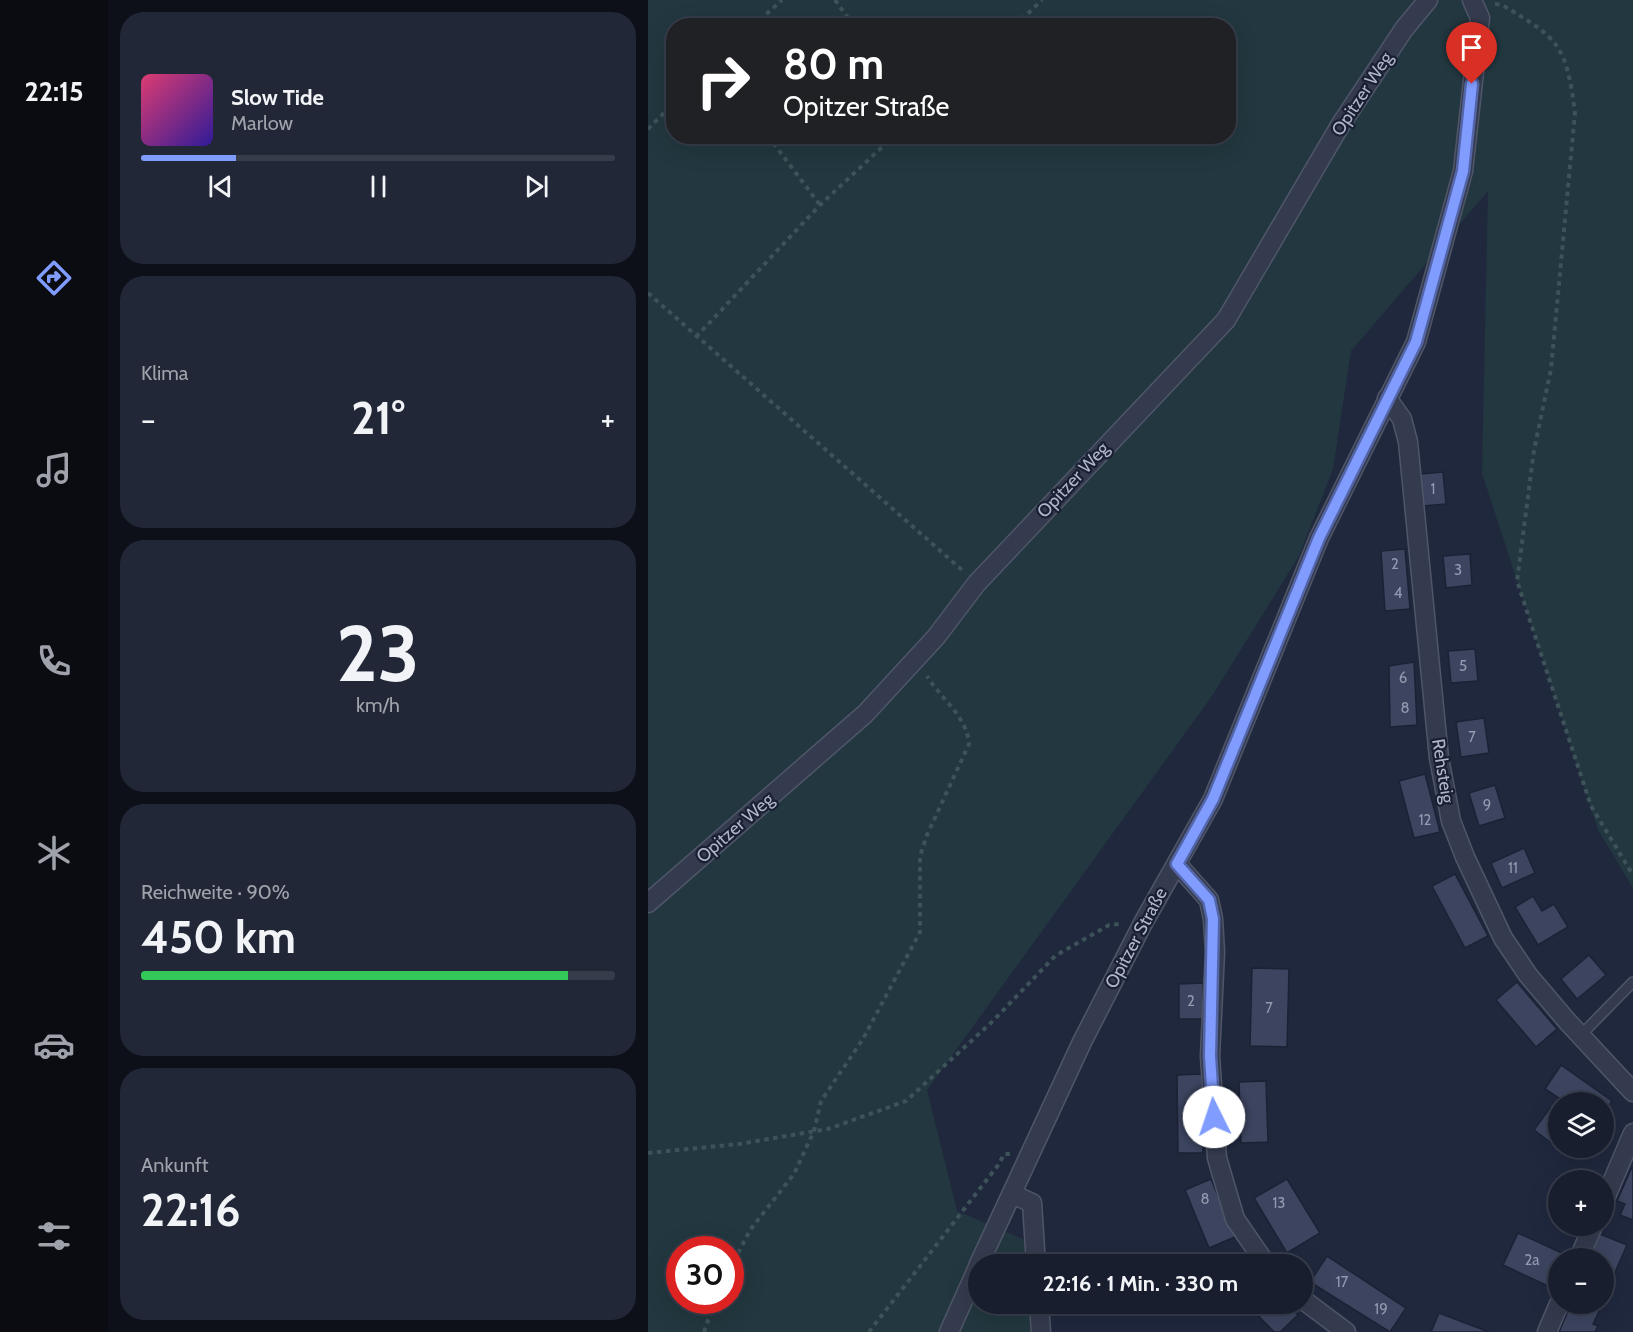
<!DOCTYPE html>
<html lang="de">
<meta charset="utf-8">
<style>
:root{--surface:#181e2e;--page:#212736;--text:#f1f3f6;--muted:#9fa2aa;--line:#363c4a;--accent:#809cff}
body{margin:0;font-family:Cabin,sans-serif;background:var(--page);color:var(--text);height:100vh;display:flex;flex-direction:column;font-size:22px;white-space:nowrap}
*{box-sizing:border-box;margin:0}
p{font-size:20px;color:var(--muted)}
.icon{flex:none;width:33px;height:33px;fill:none;stroke:currentColor;stroke-width:2;stroke-linecap:round;stroke-linejoin:round}
.map{position:relative;flex:1;overflow:hidden}
.side{display:flex;flex-direction:column;gap:12px;padding:12px;background:#0d1019;width:540px}
.side>*{flex:none}
.top-card{position:absolute;left:18px;top:18px;width:570px;height:126px;border-radius:24px;box-shadow:0 6px 24px #0002,0 0 0 2px var(--line);background:#202124;color:#fff;overflow:hidden}
.tools{position:absolute;left:900px;top:1092px;display:grid;gap:12px}
.tools a{display:grid;place-items:center;width:66px;height:66px;border-radius:50%;background:var(--surface);box-shadow:0 6px 24px #0002,0 0 0 2px var(--line);font-size:30px}
.speed{position:absolute;left:18px;top:1236px;display:flex;gap:12px;font-size:30px;font-weight:700;text-align:center}
.speed>*{display:grid;place-content:center;width:78px;height:78px;border-radius:50%;background:var(--surface);box-shadow:0 6px 24px #0002,0 0 0 2px var(--line);line-height:1}
.speed .limit{border:9px solid #d22;background:#fff;color:#111}
.pin{position:absolute;display:grid;place-items:center;width:51px;height:51px;color:#fff;margin:-62px -26px;border-radius:50% 50% 50% 0;rotate:-45deg;box-shadow:0 0 6px #0007}
.pin .icon{rotate:45deg}
.me{position:absolute;width:66px;margin:-33px;rotate:356deg;stroke-linejoin:round;filter:drop-shadow(0 0 4px #0008)}
.turn{display:flex;align-items:center;gap:21px;height:126px;padding:0 18px;font-size:27px}
.turn .icon{width:78px;height:78px;stroke-width:2.5}
.turn b{display:block;font-size:42px;line-height:51px}
.big{font-size:45px;font-weight:700;line-height:1.1}
.side .tile{flex:1;display:flex;flex-direction:column;justify-content:center;gap:9px;min-width:0;padding:0 21px;border-radius:24px;background:var(--page)}
.side .dial{align-items:center;gap:0}
.dial b{font-size:78px;line-height:1}
.song{display:flex;align-items:center;gap:18px}
.cover{width:72px;height:72px;border-radius:9px;background:linear-gradient(135deg,hsl(340 70% 55%),hsl(250 70% 35%))}
.played{height:6px;border-radius:3px;background:linear-gradient(90deg,var(--accent) 20%,var(--line) 20%)}
.keys{display:flex;justify-content:space-around;direction:ltr}
.heat{display:flex;justify-content:space-between;align-items:center;font-size:33px;direction:ltr}
.charge{height:9px;border-radius:4px;background:linear-gradient(90deg,#34c759 90%,var(--line) 0)}
.trip{position:absolute;left:320px;top:1254px;width:345px;height:60px;border-radius:30px;background:var(--surface);box-shadow:0 6px 24px #0002,0 0 0 2px var(--line);font-weight:700;line-height:60px;text-align:center}
main{display:flex;flex:1;min-height:0}
.dock{display:flex;flex-direction:column;width:108px;justify-content:space-around;align-items:center;background:#0a0c12;color:var(--muted)}
.dock .icon{width:42px;height:42px}
.dock .on{color:var(--accent)}
.dock b{font-size:27px;color:var(--text)}
.map>svg:first-child{display:block}
.green{fill:#22373f;fill-rule:evenodd}
.building{fill:#3c445f;stroke:#1c2235;stroke-width:1.5}
.lines{fill:none;stroke-linecap:round;stroke-linejoin:round}
.lane-casing{stroke:#505669;stroke-width:12}
.street-casing{stroke:#505669;stroke-width:21}
.path{stroke:#3d5359;stroke-width:4;stroke-dasharray:4.5 4.5;stroke-linecap:butt}
.lane{stroke:#343b4e;stroke-width:9}
.street{stroke:#343b4e;stroke-width:18}
.route-casing{stroke:#5365a6;stroke-width:15}
.route{stroke:#809cff;stroke-width:10}
.labels{text-anchor:middle;dominant-baseline:central;stroke-width:4.5;stroke-linejoin:round;paint-order:stroke}
.number-label{font-size:15px;fill:#939aaf}
.street-label{font-size:18px;fill:#b0b6ca;stroke:#1a2033}
</style>
<main>
<nav class="dock">
<b>22:15</b>
<svg class="icon on" aria-label="directions" viewBox="0 0 24 24"><path d="M12 3l9 9-9 9-9-9zM9 14v-3h6M13 9l2 2-2 2"/></svg>
<svg class="icon" aria-label="music" viewBox="0 0 24 24"><path d="M9 18V5l10-2v13"/><circle cx="6" cy="18" r="3"/><circle cx="16" cy="16" r="3"/></svg>
<svg class="icon" aria-label="phone" viewBox="0 0 24 24"><path d="M5 4h4l2 5-3 2q2 4 5 5l2-3 5 2v4C11 20 4 13 5 4z"/></svg>
<svg class="icon" aria-label="climate" viewBox="0 0 24 24"><path d="M12 3v18M4 7l16 10M4 17L20 7"/></svg>
<svg class="icon" aria-label="car" viewBox="0 0 24 24"><path d="M5 17H2v-5l4-1 3-4h7l3 4 3 1v5h-3M9 17h6M6 11h13"/><circle cx="7" cy="17" r="2"/><circle cx="17" cy="17" r="2"/></svg>
<svg class="icon" aria-label="filters" viewBox="0 0 24 24"><path d="M4 7h16M4 17h16"/><circle cx="9" cy="7" r="2"/><circle cx="15" cy="17" r="2"/></svg>
</nav>
<section class="side">
<div class="tile">
<div class="song"><i class="cover"></i><div><b>Slow Tide</b><p>Marlow</p></div></div>
<div class="played"></div>
<div class="keys"><svg class="icon" aria-label="previous" viewBox="0 0 24 24"><path d="M18 5L8 12l10 7zM5 5v14"/></svg><svg class="icon" aria-label="pause" viewBox="0 0 24 24"><path d="M8 5v14M16 5v14"/></svg><svg class="icon" aria-label="next" viewBox="0 0 24 24"><path d="M6 5l10 7-10 7zM19 5v14"/></svg></div>
</div>
<div class="tile"><p>Klima</p>
<div class="heat"><a>−</a><b class="big">21°</b><a>+</a></div>
</div>
<div class="tile dial"><b>23</b><p>km/h</p></div>
<div class="tile"><p>Reichweite · 90%</p><b class="big">450 km</b><div class="charge"></div></div>
<div class="tile"><p>Ankunft</p><b class="big">22:16</b></div>
</section>
<div class="map">
<svg width="985" height="1332" viewBox="0 0 985 1332">
<rect width="100%" height="100%" fill="#20283e"/>
<path class="green" d="M0,0h985v888l-35,-58 -116,-357 6,-282 -137,160 -18,118 -34,87 -87,140 -285,394 30,121 68,29 2,24h-49v40h52l2,28h-384zM26,26h554v110h-554zM32,1250h50v50h-50z"/>
<g class="building">
<polygon points="795,472 798,504 774,506 772,474"/>
<polygon points="757,549 762,609 737,611 733,551"/>
<polygon points="822,554 824,585 798,588 795,556"/>
<polygon points="827,649 830,681 803,683 800,651"/>
<polygon points="766,662 769,725 742,727 741,666"/>
<polygon points="836,718 841,753 813,757 808,722"/>
<polygon points="777,774 792,832 766,838 751,781"/>
<polygon points="847,785 857,818 831,826 821,793"/>
<polygon points="876,848 887,873 854,888 843,863"/>
<polygon points="807,874 840,936 817,948 784,886"/>
<polygon points="885,896 894,911 906,904 920,927 890,945 867,907"/>
<polygon points="941,955 958,975 929,999 913,979"/>
<polygon points="604,968 641,969 639,1047 602,1046"/>
<polygon points="869,982 909,1029 888,1047 848,1000"/>
<polygon points="555,983 555,1019 531,1019 531,984"/>
<polygon points="913,1065 964,1101 956,1113 956,1102 917,1102 897,1089"/>
<polygon points="555,1074 555,1153 530,1153 529,1075"/>
<polygon points="618,1081 620,1142 593,1143 591,1082"/>
<polygon points="902,1108 910,1115 910,1148 886,1130"/>
<polygon points="983,1169 985,1170 985,1220 972,1215 977,1204 969,1201"/>
<polygon points="563,1179 587,1237 561,1248 537,1190"/>
<polygon points="639,1179 672,1233 639,1253 606,1198"/>
<polygon points="870,1233 914,1253 900,1286 855,1265"/>
<polygon points="952,1234 979,1245 965,1277 956,1273 956,1258 941,1258"/>
<polygon points="679,1256 758,1308 742,1332 662,1282"/>
<polygon points="599,1304 638,1304 650,1315 632,1332 626,1332"/>
<polygon points="923,1304 945,1304 953,1307 945,1324 950,1326 947,1332 911,1332"/>
<polygon points="791,1313 841,1332 783,1332"/>
</g>
<g class="lines">
<defs>
<polyline id="lane" points="932,1036 985,982"/>
<g id="street">
<polyline points="739,398 754,419 760,442 791,758 803,821 817,857 855,938 880,975 919,1021 985,1092"/>
<polyline points="529,864 561,900 565,919 567,952 562,1056 569,1158 587,1219 618,1264"/>
<polyline points="0,903 217,714 288,637 329,583 578,320 693,124 756,29 780,0"/>
<polyline points="364,1194 384,1203 388,1264"/>
<polyline points="956,1201 985,1133"/>
<polyline points="931,1258 945,1226"/>
<polyline points="331,1264 434,1042 495,923 565,799 671,538 768,342 815,171 832,18 824,0"/>
<polyline points="654,1299 698,1332"/>
<polyline points="391,1304 393,1332"/>
<polyline points="301,1332 330,1267"/>
<polyline points="899,1332 911,1304"/>
</g>
</defs>
<use href="#lane" class="lane-casing"/>
<use href="#street" class="street-casing"/>
<g class="path">
<polyline points="187,0 206,26"/>
<path d="M847,4l7,1c58,34 64,40 73,108l-24,256 -17,81 -17,131 74,225 42,69"/>
<polyline points="105,26 134,0"/>
<polyline points="367,26 394,0"/>
<polyline points="0,129 26,103"/>
<polyline points="120,136 172,205"/>
<polyline points="0,293 314,570"/>
<polyline points="48,337 172,205 246,136"/>
<polyline points="0,1153 91,1144 180,1129 258,1101 346,1020 407,956 461,925 472,924"/>
<path d="M82,1269l20,-39 44,-56 20,-43 7,-30 42,-62 57,-107v-76l7,-21 42,-91c-2,-28 -28,-45 -42,-68"/>
<polyline points="56,1332 67,1300"/>
<polyline points="221,1332 351,1164 356,1154 362,1154"/>
</g>
<use href="#lane" class="lane"/>
<use href="#street" class="street"/>
</g>
<g class="lines">
<defs>
<polyline id="route" points="566,1117 562,1056 565,919 561,900 529,864 565,799 671,538 768,342 815,171 824,84"/>
</defs>
<use href="#route" class="route-casing"/>
<use href="#route" class="route"/>
</g>
<g class="labels">
<g class="number-label">
<text x="785" y="489">1</text>
<text x="747" y="564">2</text>
<text x="810" y="570">3</text>
<text x="750" y="593">4</text>
<text x="815" y="666">5</text>
<text x="755" y="678">6</text>
<text x="757" y="708">8</text>
<text x="824" y="737">7</text>
<text x="839" y="805">9</text>
<text x="777" y="820">12</text>
<text x="865" y="868">11</text>
<text x="543" y="1001">2</text>
<text x="621" y="1008">7</text>
<text x="557" y="1199">8</text>
<text x="631" y="1203">13</text>
<text x="884" y="1260">2a</text>
<text x="694" y="1282">17</text>
<text x="733" y="1309">19</text>
</g>
<g class="street-label">
<text transform="translate(714 94) rotate(-57)">Opitzer Weg</text>
<text transform="translate(425 480) rotate(-47)">Opitzer Weg</text>
<text transform="translate(795 771) rotate(81)">Rehsteig</text>
<text transform="translate(87 828) rotate(-41)">Opitzer Weg</text>
<text transform="translate(488 938) rotate(-62)">Opitzer Straße</text>
</g>
</g>
</svg>
<div class="tools">
<a><svg class="icon" aria-label="layers" viewBox="0 0 24 24"><path d="M12 4l9 5-9 5-9-5zM3 14l9 5 9-5"/></svg></a>
<a>+</a>
<a>−</a>
</div>
<div class="speed"><div class="limit">30</div></div>
<div class="pin" style="left:824px;top:84px;background:#d93025"><svg class="icon" aria-label="arrive" viewBox="0 0 24 24"><path d="M6 21V4h12l-3 4 3 4H6"/></svg></div>
<svg class="me" style="left:566px;top:1117px" viewBox="-20 -20 40 40"><circle r="19" fill="#fff"/><path d="M0-13L10 11 0 6-10 11z" fill="#809cff"/></svg>
<div class="trip">22:16 · 1 Min. · 330 m</div>
<div class="top-card">
<div class="turn"><svg class="icon" aria-label="right" viewBox="0 0 24 24"><path d="M7 20v-9h11M14 6l5 5-5 5"/></svg><div><b>80 m</b>Opitzer Straße</div></div>
</div>
</div>
</main>
